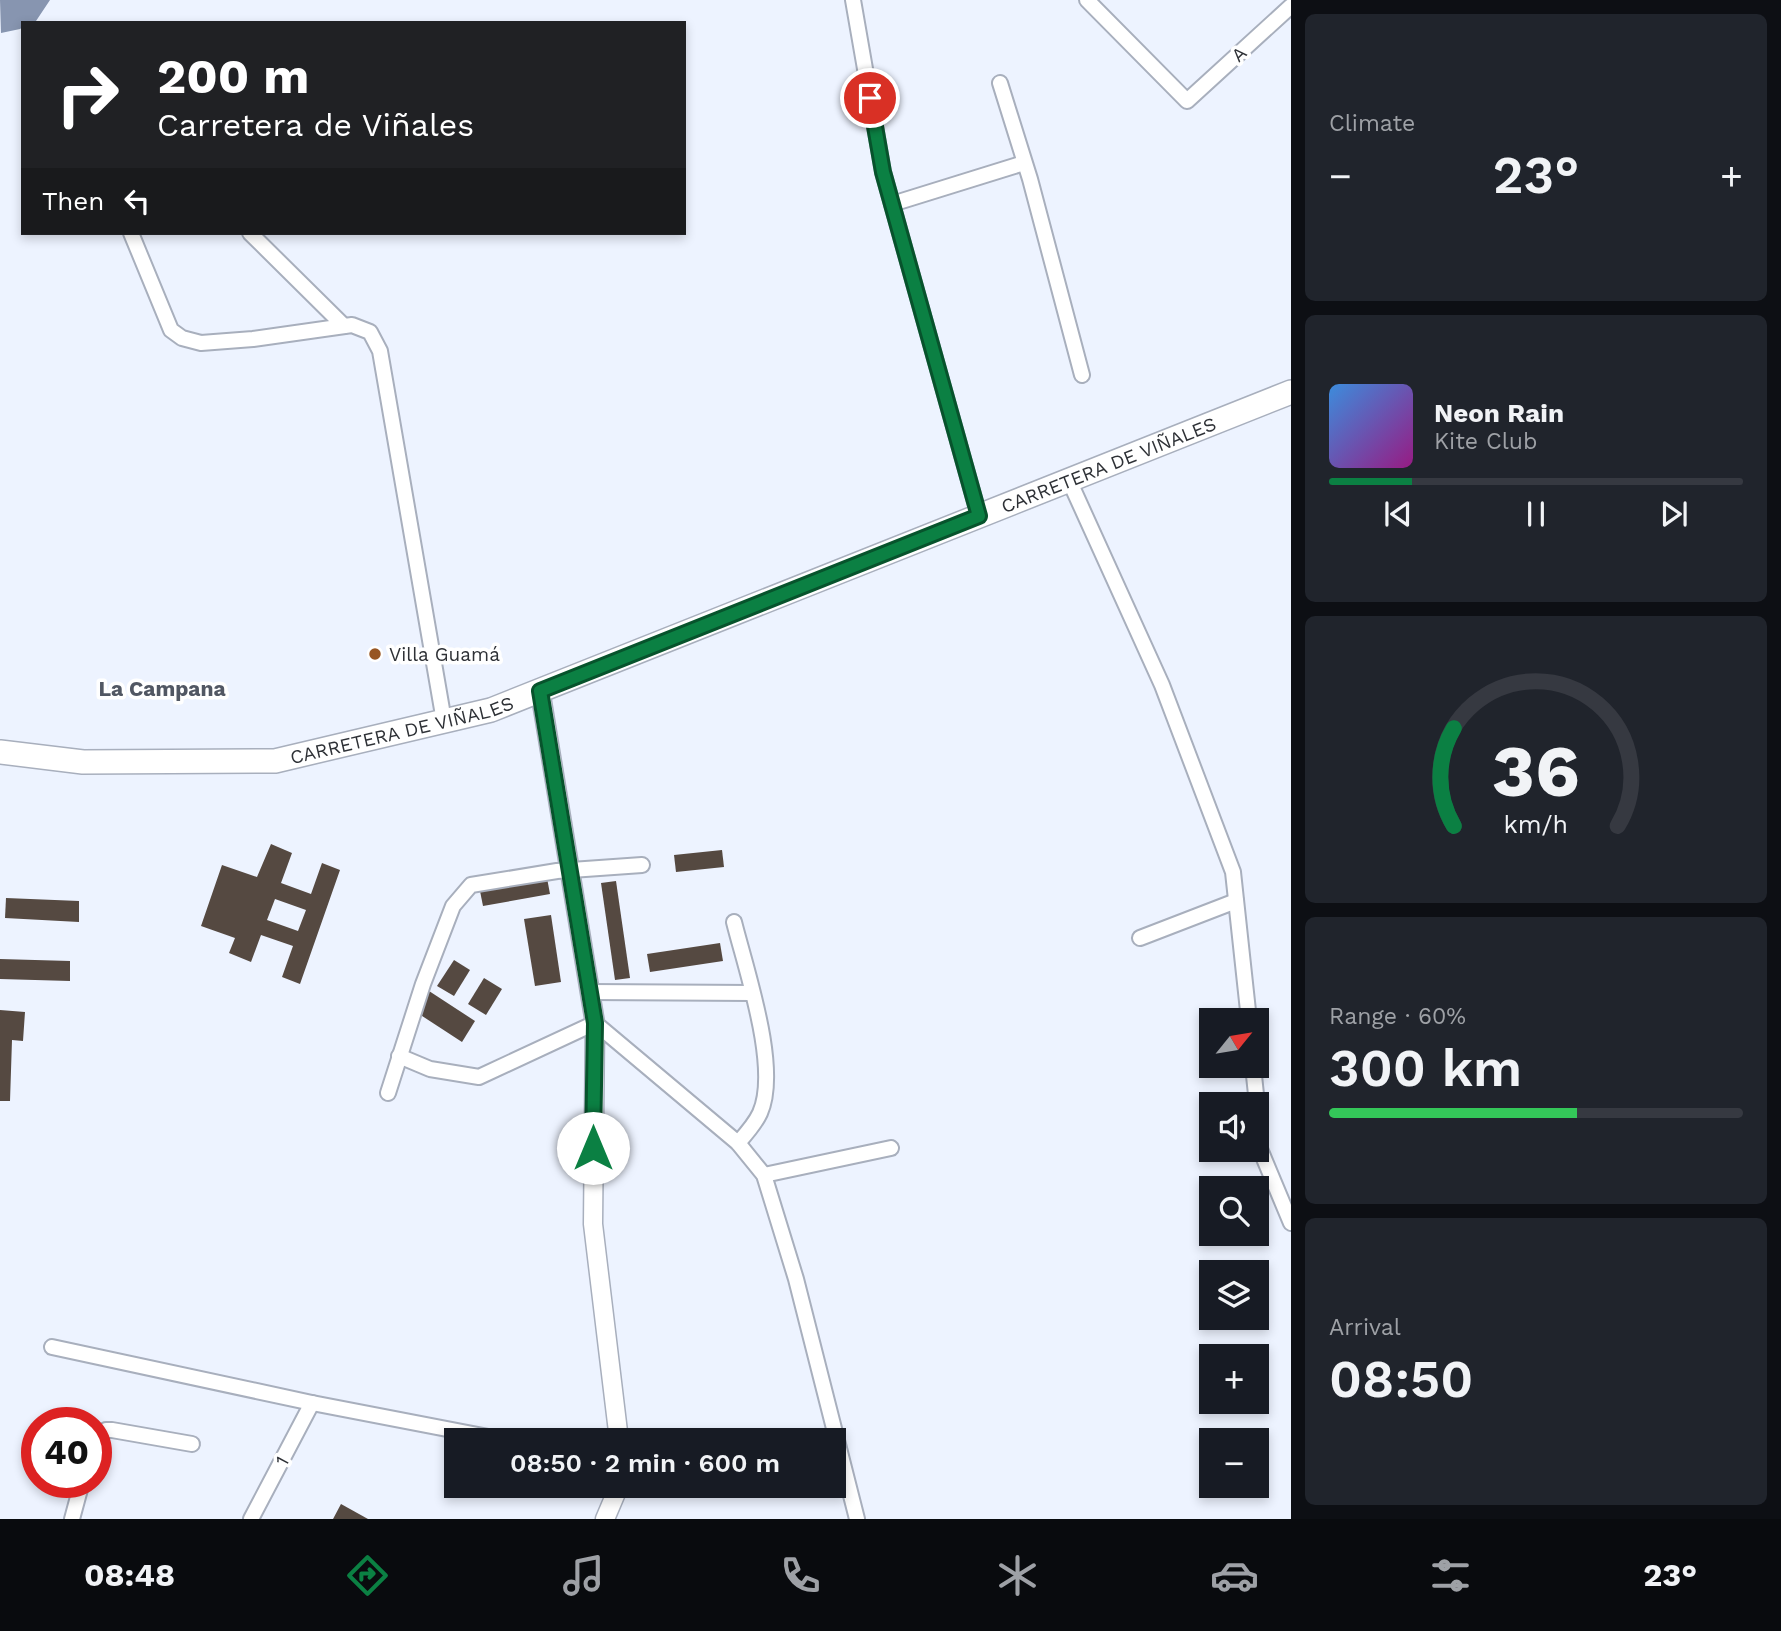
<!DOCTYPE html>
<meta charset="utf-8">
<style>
:root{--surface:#171b24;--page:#20242c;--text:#f1f3f6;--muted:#9ea1a6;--line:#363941;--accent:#0b8043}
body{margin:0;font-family:"Work Sans",sans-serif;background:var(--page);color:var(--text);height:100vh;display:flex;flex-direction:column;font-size:26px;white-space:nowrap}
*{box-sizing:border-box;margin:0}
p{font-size:23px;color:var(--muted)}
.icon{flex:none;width:38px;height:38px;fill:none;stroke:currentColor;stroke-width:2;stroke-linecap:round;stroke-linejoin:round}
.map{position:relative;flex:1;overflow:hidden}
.drawer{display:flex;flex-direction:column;gap:14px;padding:14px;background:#0d0f14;width:490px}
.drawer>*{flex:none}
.hud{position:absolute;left:21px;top:21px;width:665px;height:214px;border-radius:0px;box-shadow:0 4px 10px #0003;background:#202124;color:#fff;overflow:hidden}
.needle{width:46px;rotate:60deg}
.fabs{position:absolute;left:1199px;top:1008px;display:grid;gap:14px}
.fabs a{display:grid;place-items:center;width:70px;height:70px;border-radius:0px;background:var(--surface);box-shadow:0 4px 10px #0003;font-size:35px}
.speed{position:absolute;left:21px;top:1407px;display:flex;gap:14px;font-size:35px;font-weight:700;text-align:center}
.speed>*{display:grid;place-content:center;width:91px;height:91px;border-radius:50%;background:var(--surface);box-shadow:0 4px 10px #0003;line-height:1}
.speed .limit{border:10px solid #d22;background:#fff;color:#111}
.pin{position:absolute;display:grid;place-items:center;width:60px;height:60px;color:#fff;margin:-30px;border:4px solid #fff;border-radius:50%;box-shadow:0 2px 7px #0007}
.me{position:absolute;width:77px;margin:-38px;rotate:0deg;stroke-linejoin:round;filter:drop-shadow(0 0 5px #0008)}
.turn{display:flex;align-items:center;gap:24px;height:147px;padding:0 21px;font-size:32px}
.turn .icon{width:91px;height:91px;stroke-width:2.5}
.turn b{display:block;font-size:49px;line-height:60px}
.then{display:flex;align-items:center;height:66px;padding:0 21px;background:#0003;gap:14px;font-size:26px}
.big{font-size:52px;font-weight:600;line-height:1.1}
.drawer .card{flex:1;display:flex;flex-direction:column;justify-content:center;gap:10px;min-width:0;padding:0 24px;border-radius:10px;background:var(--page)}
.drawer .dial{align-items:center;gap:0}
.dial svg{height:182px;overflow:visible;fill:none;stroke:var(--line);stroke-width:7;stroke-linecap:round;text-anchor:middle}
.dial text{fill:var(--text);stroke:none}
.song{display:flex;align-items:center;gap:21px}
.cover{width:84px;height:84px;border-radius:10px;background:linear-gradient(135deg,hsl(210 70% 55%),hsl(310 70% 35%))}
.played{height:7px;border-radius:4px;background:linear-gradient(90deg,var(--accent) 20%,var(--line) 20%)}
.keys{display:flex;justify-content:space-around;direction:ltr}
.heat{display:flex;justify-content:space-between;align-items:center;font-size:38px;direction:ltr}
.charge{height:10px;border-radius:5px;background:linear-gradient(90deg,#34c759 60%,var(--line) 0)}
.trip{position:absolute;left:444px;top:1428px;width:402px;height:70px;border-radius:0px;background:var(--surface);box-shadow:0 4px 10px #0003;font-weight:600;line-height:70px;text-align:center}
.menu{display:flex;height:112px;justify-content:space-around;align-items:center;background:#090b0e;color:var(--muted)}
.menu .icon{width:49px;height:49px}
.menu .selected{color:var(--accent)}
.menu b{font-size:32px;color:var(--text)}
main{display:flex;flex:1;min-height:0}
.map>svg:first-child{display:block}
.water{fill:#8795b0}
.building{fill:#554941;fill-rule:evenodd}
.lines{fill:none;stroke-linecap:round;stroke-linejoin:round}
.minor-casing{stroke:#a8afbd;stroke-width:18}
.tertiary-casing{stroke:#a8afbd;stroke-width:21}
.primary-casing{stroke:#a8afbd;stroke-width:26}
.minor{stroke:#fff;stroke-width:14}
.tertiary{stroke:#fff;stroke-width:18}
.primary{stroke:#fff;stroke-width:23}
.route-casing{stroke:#07532c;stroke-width:18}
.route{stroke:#0b8043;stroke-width:12}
.poi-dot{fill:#975522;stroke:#fff;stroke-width:2.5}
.labels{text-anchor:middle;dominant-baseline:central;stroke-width:7;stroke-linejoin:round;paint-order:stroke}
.street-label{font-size:19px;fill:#2e3136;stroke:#fff}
.poi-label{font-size:19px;fill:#2e3136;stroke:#fff;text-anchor:start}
.neighbourhood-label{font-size:21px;font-weight:bold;fill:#515763;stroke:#fff}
</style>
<main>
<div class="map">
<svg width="1291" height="1519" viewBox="0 0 1291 1519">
<rect width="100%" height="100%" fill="#edf3ff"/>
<polygon class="water" points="0,0 50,0 36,21 23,23 23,27 20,29 1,33"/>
<g class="building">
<path d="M271,844l21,9 -11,30 30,11 11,-31 18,7 -40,114 -18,-7 11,-31 -32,-11 -10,27 -22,-9 6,-15 -34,-12 21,-61 35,12zM275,899l31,11 -8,21 -31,-11z"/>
<polygon points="722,850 724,867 676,872 674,855"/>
<polygon points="547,878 550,894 483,906 480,891"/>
<polygon points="616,881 630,978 615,980 601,883"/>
<polygon points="6,898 79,901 79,922 5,918"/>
<polygon points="551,915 561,982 535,986 524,919"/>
<polygon points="720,943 723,961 650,972 647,954"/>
<polygon points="0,959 70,961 70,981 0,979"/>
<polygon points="454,960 470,970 454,996 437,986"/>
<polygon points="484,978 502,989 486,1015 468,1004"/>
<polygon points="429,991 475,1021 462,1042 416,1012"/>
<polygon points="0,1010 25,1012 23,1041 12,1040 10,1101 0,1101"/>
<polygon points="341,1504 368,1519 333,1519"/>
</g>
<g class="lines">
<defs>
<g id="minor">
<polyline points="853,0 883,172 979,516"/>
<polyline points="1087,0 1187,101 1291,6"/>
<polyline points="1000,83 1030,179 1082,375"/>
<polyline points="892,204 1024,163"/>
<polyline points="131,233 171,330 182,338 201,343 253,339 352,325 370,332 380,351 444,721"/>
<polyline points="250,233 344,326"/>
<polyline points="1069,480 1162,685 1233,872 1249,1020"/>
<path d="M734,922c12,48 46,146 26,191 -5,11 -14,21 -22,30"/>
<polyline points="1140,938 1236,901"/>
<polyline points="590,992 752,993"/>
<polyline points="399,1056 430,1069 479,1077 595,1023 738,1143 764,1175 796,1279 857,1519"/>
<polyline points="1253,1066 1259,1123 1260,1149 1291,1223"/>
<polyline points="388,1093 423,984 453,906 471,885 557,871 642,865"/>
<polyline points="764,1175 891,1148"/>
<polyline points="52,1347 312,1403 504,1440"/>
<polyline points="96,1436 106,1430 112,1430 192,1444"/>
<polyline points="72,1519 82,1482"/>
<polyline points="251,1519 312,1403"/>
</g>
<g id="tertiary">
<polyline points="540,690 595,1023 593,1224 619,1440"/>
<polyline points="605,1519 619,1486"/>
</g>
<g id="primary">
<path id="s1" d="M0,752l83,10 192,-1 216,-51 800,-318"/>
</g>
</defs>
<use href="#minor" class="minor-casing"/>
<use href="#tertiary" class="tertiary-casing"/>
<use href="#primary" class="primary-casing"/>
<use href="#minor" class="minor"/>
<use href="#tertiary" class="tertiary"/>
<use href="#primary" class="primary"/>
</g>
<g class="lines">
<defs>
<polyline id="route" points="593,1148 595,1023 540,691 979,516 883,172 870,98"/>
</defs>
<use href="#route" class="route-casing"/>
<use href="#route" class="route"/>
</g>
<circle class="poi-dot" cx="375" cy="654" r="7"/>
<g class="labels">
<g class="street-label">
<text transform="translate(1239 54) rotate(-43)">A</text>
<text stroke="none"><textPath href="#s1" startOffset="1162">CARRETERA DE VIÑALES</textPath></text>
<text stroke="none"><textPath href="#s1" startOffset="406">CARRETERA DE VIÑALES</textPath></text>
<text transform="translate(282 1461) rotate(-62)">1</text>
</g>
<g class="poi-label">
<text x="389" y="654">Villa Guamá</text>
</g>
<g class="neighbourhood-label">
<text x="162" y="688">La Campana</text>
</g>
</g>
</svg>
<div class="fabs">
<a><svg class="needle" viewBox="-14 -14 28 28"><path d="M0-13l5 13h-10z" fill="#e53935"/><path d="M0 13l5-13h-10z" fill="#9ea1a6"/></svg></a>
<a><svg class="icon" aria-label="sound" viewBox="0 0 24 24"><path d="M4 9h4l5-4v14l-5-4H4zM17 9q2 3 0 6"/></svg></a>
<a><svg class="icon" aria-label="search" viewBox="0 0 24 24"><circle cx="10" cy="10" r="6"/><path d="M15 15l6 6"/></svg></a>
<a><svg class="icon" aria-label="layers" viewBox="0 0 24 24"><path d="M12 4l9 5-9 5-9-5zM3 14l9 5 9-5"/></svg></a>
<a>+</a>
<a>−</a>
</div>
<div class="speed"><div class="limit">40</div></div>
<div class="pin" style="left:870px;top:98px;background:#d93025"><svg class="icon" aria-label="arrive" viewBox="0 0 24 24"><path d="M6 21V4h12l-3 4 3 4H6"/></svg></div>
<svg class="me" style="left:593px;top:1148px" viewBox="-20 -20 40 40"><circle r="19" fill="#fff"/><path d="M0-13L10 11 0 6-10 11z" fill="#0b8043"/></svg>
<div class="trip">08:50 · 2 min · 600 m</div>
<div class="hud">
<div class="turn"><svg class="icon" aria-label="right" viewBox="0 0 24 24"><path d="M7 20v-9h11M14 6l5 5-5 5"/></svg><div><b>200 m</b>Carretera de Viñales</div></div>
<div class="then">Then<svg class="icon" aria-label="left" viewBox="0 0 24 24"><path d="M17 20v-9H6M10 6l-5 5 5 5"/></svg></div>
</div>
</div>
<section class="drawer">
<div class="card"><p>Climate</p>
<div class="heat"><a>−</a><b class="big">23°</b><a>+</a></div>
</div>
<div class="card">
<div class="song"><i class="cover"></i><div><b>Neon Rain</b><p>Kite Club</p></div></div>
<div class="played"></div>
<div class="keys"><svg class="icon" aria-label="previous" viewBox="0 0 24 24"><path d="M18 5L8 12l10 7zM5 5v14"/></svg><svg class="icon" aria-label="pause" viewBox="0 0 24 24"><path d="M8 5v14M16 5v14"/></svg><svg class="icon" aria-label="next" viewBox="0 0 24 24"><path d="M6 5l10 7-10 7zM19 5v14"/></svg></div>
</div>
<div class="card dial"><svg viewBox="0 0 100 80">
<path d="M14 69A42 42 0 1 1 86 69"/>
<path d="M14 69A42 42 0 0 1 14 26" stroke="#0b8043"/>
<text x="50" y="56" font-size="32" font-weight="700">36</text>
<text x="50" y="72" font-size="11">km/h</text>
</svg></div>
<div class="card"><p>Range · 60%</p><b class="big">300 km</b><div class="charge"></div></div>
<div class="card"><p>Arrival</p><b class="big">08:50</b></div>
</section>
</main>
<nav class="menu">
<b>08:48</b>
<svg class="icon selected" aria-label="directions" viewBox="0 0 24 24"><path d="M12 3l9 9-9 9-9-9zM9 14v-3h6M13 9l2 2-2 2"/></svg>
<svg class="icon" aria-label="music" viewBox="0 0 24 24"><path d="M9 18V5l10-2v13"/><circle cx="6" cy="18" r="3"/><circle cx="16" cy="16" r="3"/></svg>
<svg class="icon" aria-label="phone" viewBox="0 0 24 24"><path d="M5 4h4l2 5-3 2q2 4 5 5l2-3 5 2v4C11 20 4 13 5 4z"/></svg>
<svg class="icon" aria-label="climate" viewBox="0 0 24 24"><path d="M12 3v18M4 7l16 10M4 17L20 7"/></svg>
<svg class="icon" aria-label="car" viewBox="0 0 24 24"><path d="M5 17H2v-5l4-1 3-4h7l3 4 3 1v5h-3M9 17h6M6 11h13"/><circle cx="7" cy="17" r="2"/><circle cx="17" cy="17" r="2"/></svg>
<svg class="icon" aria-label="filters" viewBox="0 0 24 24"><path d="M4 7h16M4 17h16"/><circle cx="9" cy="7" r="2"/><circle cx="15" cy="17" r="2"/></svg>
<b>23°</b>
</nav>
